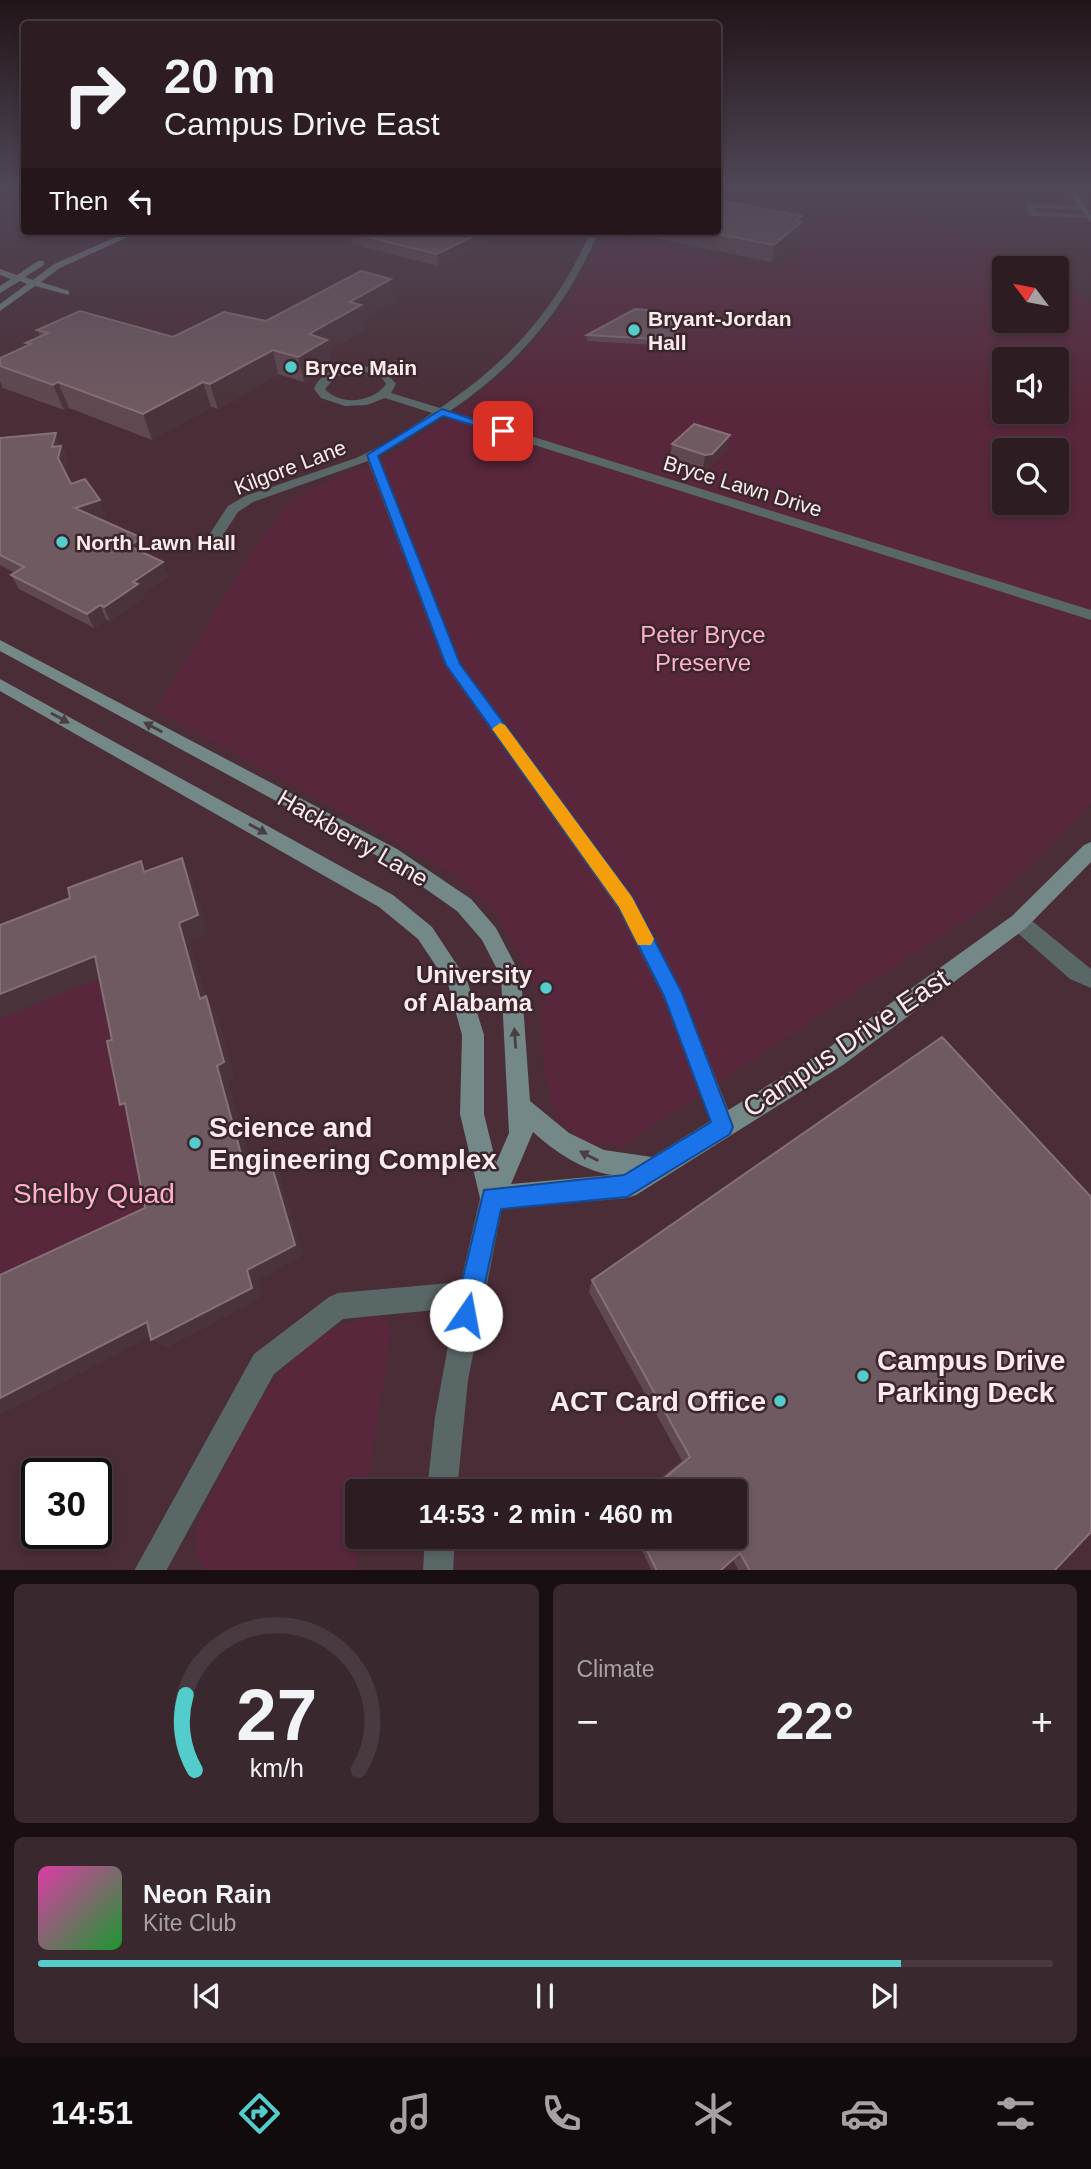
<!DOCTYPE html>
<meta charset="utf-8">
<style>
:root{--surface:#2d1c22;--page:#39292f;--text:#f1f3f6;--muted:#a7a1a5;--line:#483a40;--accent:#53cdcb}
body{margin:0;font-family:Helvetica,sans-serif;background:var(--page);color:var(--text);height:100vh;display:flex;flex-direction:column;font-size:26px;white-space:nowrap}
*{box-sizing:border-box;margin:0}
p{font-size:23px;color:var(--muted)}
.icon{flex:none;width:38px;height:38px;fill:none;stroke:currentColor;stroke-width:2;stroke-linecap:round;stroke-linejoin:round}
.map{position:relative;height:1570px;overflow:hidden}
.sheet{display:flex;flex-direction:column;gap:14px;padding:14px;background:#190f13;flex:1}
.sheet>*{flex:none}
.guide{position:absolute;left:21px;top:21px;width:700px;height:214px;border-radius:7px;box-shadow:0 4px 10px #0003,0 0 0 2px var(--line);background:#2d1c22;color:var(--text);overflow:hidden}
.needle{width:46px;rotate:302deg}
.buttons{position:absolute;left:992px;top:256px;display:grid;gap:14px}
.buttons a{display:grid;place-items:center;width:77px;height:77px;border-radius:7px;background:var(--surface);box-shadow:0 4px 10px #0003,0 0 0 2px var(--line);font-size:35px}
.speed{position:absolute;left:21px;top:1458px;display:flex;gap:14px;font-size:35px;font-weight:700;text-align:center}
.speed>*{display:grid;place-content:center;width:91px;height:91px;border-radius:50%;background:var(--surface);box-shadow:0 4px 10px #0003,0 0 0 2px var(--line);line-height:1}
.speed .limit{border:4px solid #111;border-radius:10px;background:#fff;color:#111}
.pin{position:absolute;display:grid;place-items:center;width:60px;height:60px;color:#fff;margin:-30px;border-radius:14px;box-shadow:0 4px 10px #0006}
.me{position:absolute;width:77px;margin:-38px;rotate:12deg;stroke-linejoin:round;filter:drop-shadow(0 0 5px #0008)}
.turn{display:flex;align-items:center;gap:24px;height:147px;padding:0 28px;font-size:32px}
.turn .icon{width:91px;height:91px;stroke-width:2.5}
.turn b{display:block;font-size:49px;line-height:60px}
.then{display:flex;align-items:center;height:66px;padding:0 28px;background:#0003;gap:14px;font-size:26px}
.big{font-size:52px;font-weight:700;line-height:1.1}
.sheet .widget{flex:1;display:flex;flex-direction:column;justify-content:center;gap:10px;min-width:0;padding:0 24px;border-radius:10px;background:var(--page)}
.sheet .dial{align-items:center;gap:0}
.dial svg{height:182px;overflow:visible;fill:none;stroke:var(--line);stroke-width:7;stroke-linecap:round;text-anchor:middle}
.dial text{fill:var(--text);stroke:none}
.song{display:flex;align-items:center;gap:21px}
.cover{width:84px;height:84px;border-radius:10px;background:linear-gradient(135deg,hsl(320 70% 55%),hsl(130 70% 35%))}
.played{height:7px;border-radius:4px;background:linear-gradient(90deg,var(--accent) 85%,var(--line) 85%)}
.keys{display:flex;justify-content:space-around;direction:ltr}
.heat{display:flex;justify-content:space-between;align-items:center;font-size:38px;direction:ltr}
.sheet .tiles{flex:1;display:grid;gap:14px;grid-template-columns:1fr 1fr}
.widget:last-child{grid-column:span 2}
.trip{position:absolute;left:345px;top:1479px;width:402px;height:70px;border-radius:7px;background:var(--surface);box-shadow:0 4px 10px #0003,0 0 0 2px var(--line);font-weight:700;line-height:70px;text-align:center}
.tabs{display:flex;height:112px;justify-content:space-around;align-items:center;background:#120b0e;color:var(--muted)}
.tabs .icon{width:49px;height:49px}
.tabs .on{color:var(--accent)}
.tabs b{font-size:32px;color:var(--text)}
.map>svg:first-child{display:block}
.built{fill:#4a2d37;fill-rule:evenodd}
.green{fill:#58273b;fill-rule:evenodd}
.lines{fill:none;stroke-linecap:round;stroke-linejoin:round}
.street{fill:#5a6767;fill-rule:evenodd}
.secondary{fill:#738887;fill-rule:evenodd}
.wall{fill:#604850}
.shaded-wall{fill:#4a333b}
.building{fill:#705a61;stroke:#867077;stroke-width:2}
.oneway{fill:#4a3e44}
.route{fill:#1a73e8;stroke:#114b97;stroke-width:2}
.slow{fill:#f59e0b}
.poi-dot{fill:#53cdcb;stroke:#3c262d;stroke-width:2.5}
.labels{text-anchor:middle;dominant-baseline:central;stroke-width:5;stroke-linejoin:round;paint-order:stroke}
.far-poi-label{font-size:21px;font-weight:bold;fill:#faebef;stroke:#3c262d;text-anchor:start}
.far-street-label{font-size:21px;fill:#faebef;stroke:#3c262d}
.park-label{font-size:24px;fill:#ffb0cb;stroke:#3c262d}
.street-label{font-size:24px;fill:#faebef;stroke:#3c262d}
.poi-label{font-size:24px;font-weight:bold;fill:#faebef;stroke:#3c262d;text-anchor:end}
.near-street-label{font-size:28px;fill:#faebef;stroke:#3c262d}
.near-poi-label{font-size:28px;font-weight:bold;fill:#faebef;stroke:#3c262d;text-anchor:start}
.near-park-label{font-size:28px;fill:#ffb0cb;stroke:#3c262d}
</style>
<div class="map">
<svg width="1091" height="1571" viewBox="0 0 1091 1571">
<rect width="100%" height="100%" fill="#3c262d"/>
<path class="built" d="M0,188h24v43h694v-43h373v1382l-1091,1zM1004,268h53v52h-53zM1004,359h53v52h-53zM1004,450h53v52h-53zM37,1474h59v59h-59zM357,1491h378v45h-378z"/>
<g class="green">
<path d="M884,196l142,72h-22v52h53v-36l34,19v501l-103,101 -367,242 -40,-6 -25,-24 -12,-46 -3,-75 -43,-81 -46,-42 -297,-163c24,-39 48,-79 72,-118 18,-29 38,-63 62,-87 28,-27 67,-31 99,-50 85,-49 175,-117 209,-212l12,1 5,-10 161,38 42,-37 -33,-8c34,-10 69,-14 100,-31zM1004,359h53v52h-53zM1004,450h53v52h-53z"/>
<polygon points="128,915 201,1245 0,1349 0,962"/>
<path d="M378,1315l10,6 3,11 -24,159h-10v45l4,1 -5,33h-150c-12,-15 -13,-26 -9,-45 42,-83 76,-193 181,-210z"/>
</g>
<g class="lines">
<g class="street">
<polygon points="1026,203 1082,206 1085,210 1034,208 1036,212 1088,215 1091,218 1033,216 1029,214"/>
<path d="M591,231h8c-32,76 -81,134 -149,180l641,199v10l-649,-204 -64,40 82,208 172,232 50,97 53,134 -4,8 -8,4 -8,-4 -52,-139 -45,-88 -173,-243 -77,-204 -115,41 -15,10 -15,23 4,11 -2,3h-10l-6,-14 19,-29 17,-10 111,-38 33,-16 43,-29 -47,-15 -18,7 -22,1 -24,-8 -7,-9c12,-31 65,-30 82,-5l-5,9 49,15c71,-48 116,-99 151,-177zM367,372l14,5 5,7c-13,19 -46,22 -61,5l11,-13z"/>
<polygon points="1019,913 1026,916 1091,969 1091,988 1070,979 1012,928 1009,922 1012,916"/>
<polygon points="492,1186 501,1189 504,1198 468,1380 457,1491 427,1491 435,1417 455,1308 343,1319 274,1374 166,1571 134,1571 254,1354 329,1297 338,1293 461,1282 480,1198 483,1189"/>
<polygon points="425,1536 455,1536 453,1571 423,1571"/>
</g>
<g class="secondary">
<polygon points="1066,188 1073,188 1091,215 1091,223"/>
<polygon points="130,231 141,231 60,268 41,282 69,291 69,295 35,286 0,311 0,304 27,284 20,281 0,293 0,286 11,279 0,275 0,269 17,275 38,261 44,261 44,265 25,277 33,280 54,264"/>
<path d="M0,640l397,209 74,50 25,29 25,48 9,125 39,32 35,17 48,7 175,-108 185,-133 72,-71 7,-3v20l-65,66 -183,137 -207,130 -9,3 -135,12 -9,-3 -3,-9 -20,-84 2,-79 -14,-51 -30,-45 -39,-32 -379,-216v-12l393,216 39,32 35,53 17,55v79l12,49 13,-30 -8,-156 -19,-37 -25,-29 -74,-52 -383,-208zM533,1132c21,19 50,39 79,43l-101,9z"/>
</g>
</g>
<g class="wall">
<polygon points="801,222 798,239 771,262 630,233 630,231 718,231"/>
<polygon points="507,231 438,266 352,244 351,233"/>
<polygon points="394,302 363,320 365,329 328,350 331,365 304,382 278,374 218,409 211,407 152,440 69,408 64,410 3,388 0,381 0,358 28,346 26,343 40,336 37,330 173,337 266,321"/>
<polygon points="658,321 678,335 672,346 587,341 587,335"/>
<polygon points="0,438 62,447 67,460 64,471 71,484 106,514 96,517 147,552 145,554 169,576 142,594 144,598 110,621 106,619 94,628 19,589 11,575 15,573 0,565"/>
<polygon points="672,444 728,448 710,467 703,468 670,458"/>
<polygon points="592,1280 1054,1571 739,1571 733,1560 720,1571 652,1571 635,1536 735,1536 735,1491 645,1491 682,1461 589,1292"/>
</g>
<g class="shaded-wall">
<polygon points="802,216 798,239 771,262 774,245"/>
<polygon points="484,231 507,231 438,266 437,254"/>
<polygon points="391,279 394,302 363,320 365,329 328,350 331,365 304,382 298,357 309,334 350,302"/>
<polygon points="679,329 678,335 672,346 673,340"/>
<polygon points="273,350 278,374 218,409 210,384"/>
<polygon points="58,382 69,408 64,410 53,385"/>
<polygon points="203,382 211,407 152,440 143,414"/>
<polygon points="56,433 67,460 64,472 52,447"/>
<polygon points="730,435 728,448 710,467 703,468 705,455"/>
<polygon points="100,500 106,514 82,522 75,508"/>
<polygon points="142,538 147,552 135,560 129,546"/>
<polygon points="163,562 169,576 142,594 144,598 110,621 104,607 133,582"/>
<polygon points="100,605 106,619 94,628 87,614"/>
<polygon points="182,858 192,877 209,934 190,941 211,1016 200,999 179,923"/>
<polygon points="95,956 110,974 0,1018 0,994"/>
<polygon points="206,996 217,1013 235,1078 228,1081 255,1178 244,1165 217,1066"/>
<polygon points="268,1153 278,1167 304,1256 259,1280 263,1297 167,1348 151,1340 247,1270"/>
<polygon points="147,1322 164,1330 0,1415 0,1398"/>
</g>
<g class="building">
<polygon points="718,200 802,216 796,221 801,222 774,245 703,231 718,231"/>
<polygon points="355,231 484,231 437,254 351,233"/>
<polygon points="361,271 391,279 350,302 361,305 309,334 327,340 298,357 273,350 210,384 203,382 143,414 58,382 53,385 0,366 0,358 31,344 26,343 48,333 37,330 80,311 173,337 224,312 266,321"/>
<polygon points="635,309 647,310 658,321 668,319 679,329 673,340 587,335"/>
<polygon points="694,424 730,435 712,454 705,455 672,444"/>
<polygon points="56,433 52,447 61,446 58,458 71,484 85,479 100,500 75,508 142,538 129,546 163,562 133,582 138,584 104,607 100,605 87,614 11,575 24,567 0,555 0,438"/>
<polygon points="182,858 198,915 179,923 200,999 206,996 224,1062 217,1066 244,1165 268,1153 295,1245 247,1270 252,1288 151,1340 147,1322 0,1398 0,1275 145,1208 125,1103 120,1105 107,1041 112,1040 95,956 0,994 0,925 70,898 68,888 141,861 144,872"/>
<polygon points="942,1037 1091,1197 1091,1532 1054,1571 750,1571 740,1553 720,1571 657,1571 640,1536 735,1536 735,1491 649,1491 690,1457 592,1280"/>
</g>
<defs><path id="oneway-solid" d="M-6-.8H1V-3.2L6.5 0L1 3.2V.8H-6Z" transform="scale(1.75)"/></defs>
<g class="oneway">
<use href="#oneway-solid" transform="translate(60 718) rotate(29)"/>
<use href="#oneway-solid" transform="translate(153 727) rotate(-152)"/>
<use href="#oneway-solid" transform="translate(258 829) rotate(29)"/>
<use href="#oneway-solid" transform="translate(515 1038) rotate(-94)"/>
<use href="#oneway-solid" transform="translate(589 1156) rotate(-153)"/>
</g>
<linearGradient id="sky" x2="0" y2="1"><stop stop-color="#211519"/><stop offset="0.46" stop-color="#504757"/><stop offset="1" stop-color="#504757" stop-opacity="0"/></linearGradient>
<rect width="1091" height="408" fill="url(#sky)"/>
<polygon class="route" points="442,409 508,431 503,434 443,416 378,456 460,664 632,897 682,993 733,1127 730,1134 627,1197 501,1209 478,1315 475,1323 466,1327 458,1323 454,1315 484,1190 624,1175 711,1122 664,996 619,907 446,665 367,455"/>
<polygon class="slow" points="500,723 505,725 632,897 654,939 651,945 638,945 619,907 495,733 492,729"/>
<g class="poi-dot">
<circle cx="634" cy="330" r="7"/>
<circle cx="291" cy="367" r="7"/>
<circle cx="62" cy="542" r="7"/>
<circle cx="546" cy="988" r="7"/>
<circle cx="195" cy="1143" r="7"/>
<circle cx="863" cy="1376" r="7"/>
<circle cx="780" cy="1401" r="7"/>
</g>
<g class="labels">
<g class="far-poi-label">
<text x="648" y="318">Bryant-Jordan<tspan x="648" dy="24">Hall</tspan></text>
<text x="305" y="367">Bryce Main</text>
<text x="76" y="542">North Lawn Hall</text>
</g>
<g class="far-street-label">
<text transform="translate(290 467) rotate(-21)">Kilgore Lane</text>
<text transform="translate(743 486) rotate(17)">Bryce Lawn Drive</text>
</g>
<g class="park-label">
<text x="703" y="634">Peter Bryce<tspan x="703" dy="28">Preserve</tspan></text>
</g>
<g class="street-label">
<text transform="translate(353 838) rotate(30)">Hackberry Lane</text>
</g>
<g class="poi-label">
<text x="532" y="974">University<tspan x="532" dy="28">of Alabama</tspan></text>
</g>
<g class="near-street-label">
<text transform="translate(846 1043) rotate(-34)">Campus Drive East</text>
</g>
<g class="near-poi-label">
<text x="209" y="1127">Science and<tspan x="209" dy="32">Engineering Complex</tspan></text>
<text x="877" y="1360">Campus Drive<tspan x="877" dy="32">Parking Deck</tspan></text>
<text x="766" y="1401" text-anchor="end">ACT Card Office</text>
</g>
<g class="near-park-label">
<text x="94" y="1193">Shelby Quad</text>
</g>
</g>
</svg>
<div class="buttons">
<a><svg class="needle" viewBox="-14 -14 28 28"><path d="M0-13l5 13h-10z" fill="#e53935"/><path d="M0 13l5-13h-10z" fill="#a7a1a5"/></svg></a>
<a><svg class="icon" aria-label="sound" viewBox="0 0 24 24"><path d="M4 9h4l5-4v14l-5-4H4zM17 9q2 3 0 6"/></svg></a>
<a><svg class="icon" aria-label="search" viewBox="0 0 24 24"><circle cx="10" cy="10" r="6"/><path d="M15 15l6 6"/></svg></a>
</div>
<div class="speed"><div class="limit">30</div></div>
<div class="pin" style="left:503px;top:431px;background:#d93025"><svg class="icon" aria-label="arrive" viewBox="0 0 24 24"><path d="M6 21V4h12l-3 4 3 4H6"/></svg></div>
<svg class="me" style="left:466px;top:1315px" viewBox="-20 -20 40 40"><circle r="19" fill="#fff"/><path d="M0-13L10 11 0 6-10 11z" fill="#1a73e8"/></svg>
<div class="trip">14:53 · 2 min · 460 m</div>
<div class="guide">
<div class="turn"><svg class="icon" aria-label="right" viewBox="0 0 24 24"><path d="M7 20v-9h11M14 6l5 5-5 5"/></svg><div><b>20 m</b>Campus Drive East</div></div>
<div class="then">Then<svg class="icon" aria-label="left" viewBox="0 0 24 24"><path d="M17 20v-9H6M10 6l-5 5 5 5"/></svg></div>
</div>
</div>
<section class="sheet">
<div class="tiles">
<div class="widget dial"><svg viewBox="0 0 100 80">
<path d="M14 69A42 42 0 1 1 86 69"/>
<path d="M14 69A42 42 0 0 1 10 36" stroke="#53cdcb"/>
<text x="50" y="56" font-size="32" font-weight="700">27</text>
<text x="50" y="72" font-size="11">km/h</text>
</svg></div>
<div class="widget"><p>Climate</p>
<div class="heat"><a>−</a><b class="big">22°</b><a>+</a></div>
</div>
<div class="widget">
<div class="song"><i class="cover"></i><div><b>Neon Rain</b><p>Kite Club</p></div></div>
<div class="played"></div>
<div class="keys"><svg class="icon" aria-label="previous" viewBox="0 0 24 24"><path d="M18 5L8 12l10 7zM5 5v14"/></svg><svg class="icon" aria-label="pause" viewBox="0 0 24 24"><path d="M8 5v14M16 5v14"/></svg><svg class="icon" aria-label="next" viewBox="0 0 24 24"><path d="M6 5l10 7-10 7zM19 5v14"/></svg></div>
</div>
</div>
</section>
<nav class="tabs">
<b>14:51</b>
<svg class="icon on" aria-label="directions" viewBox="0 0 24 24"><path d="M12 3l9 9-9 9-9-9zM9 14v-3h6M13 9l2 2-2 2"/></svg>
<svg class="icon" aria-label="music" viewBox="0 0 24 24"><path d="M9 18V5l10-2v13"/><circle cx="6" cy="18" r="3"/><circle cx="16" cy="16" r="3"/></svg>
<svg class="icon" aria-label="phone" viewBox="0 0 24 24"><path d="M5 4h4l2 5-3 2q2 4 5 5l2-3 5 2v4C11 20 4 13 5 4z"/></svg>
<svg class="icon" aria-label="climate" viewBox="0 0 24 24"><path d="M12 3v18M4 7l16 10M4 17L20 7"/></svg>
<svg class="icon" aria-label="car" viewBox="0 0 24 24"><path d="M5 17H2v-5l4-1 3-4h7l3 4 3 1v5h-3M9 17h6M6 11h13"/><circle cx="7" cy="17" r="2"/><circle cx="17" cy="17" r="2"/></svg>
<svg class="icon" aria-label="filters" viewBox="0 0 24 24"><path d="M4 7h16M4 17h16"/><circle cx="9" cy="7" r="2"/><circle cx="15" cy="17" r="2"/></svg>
</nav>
